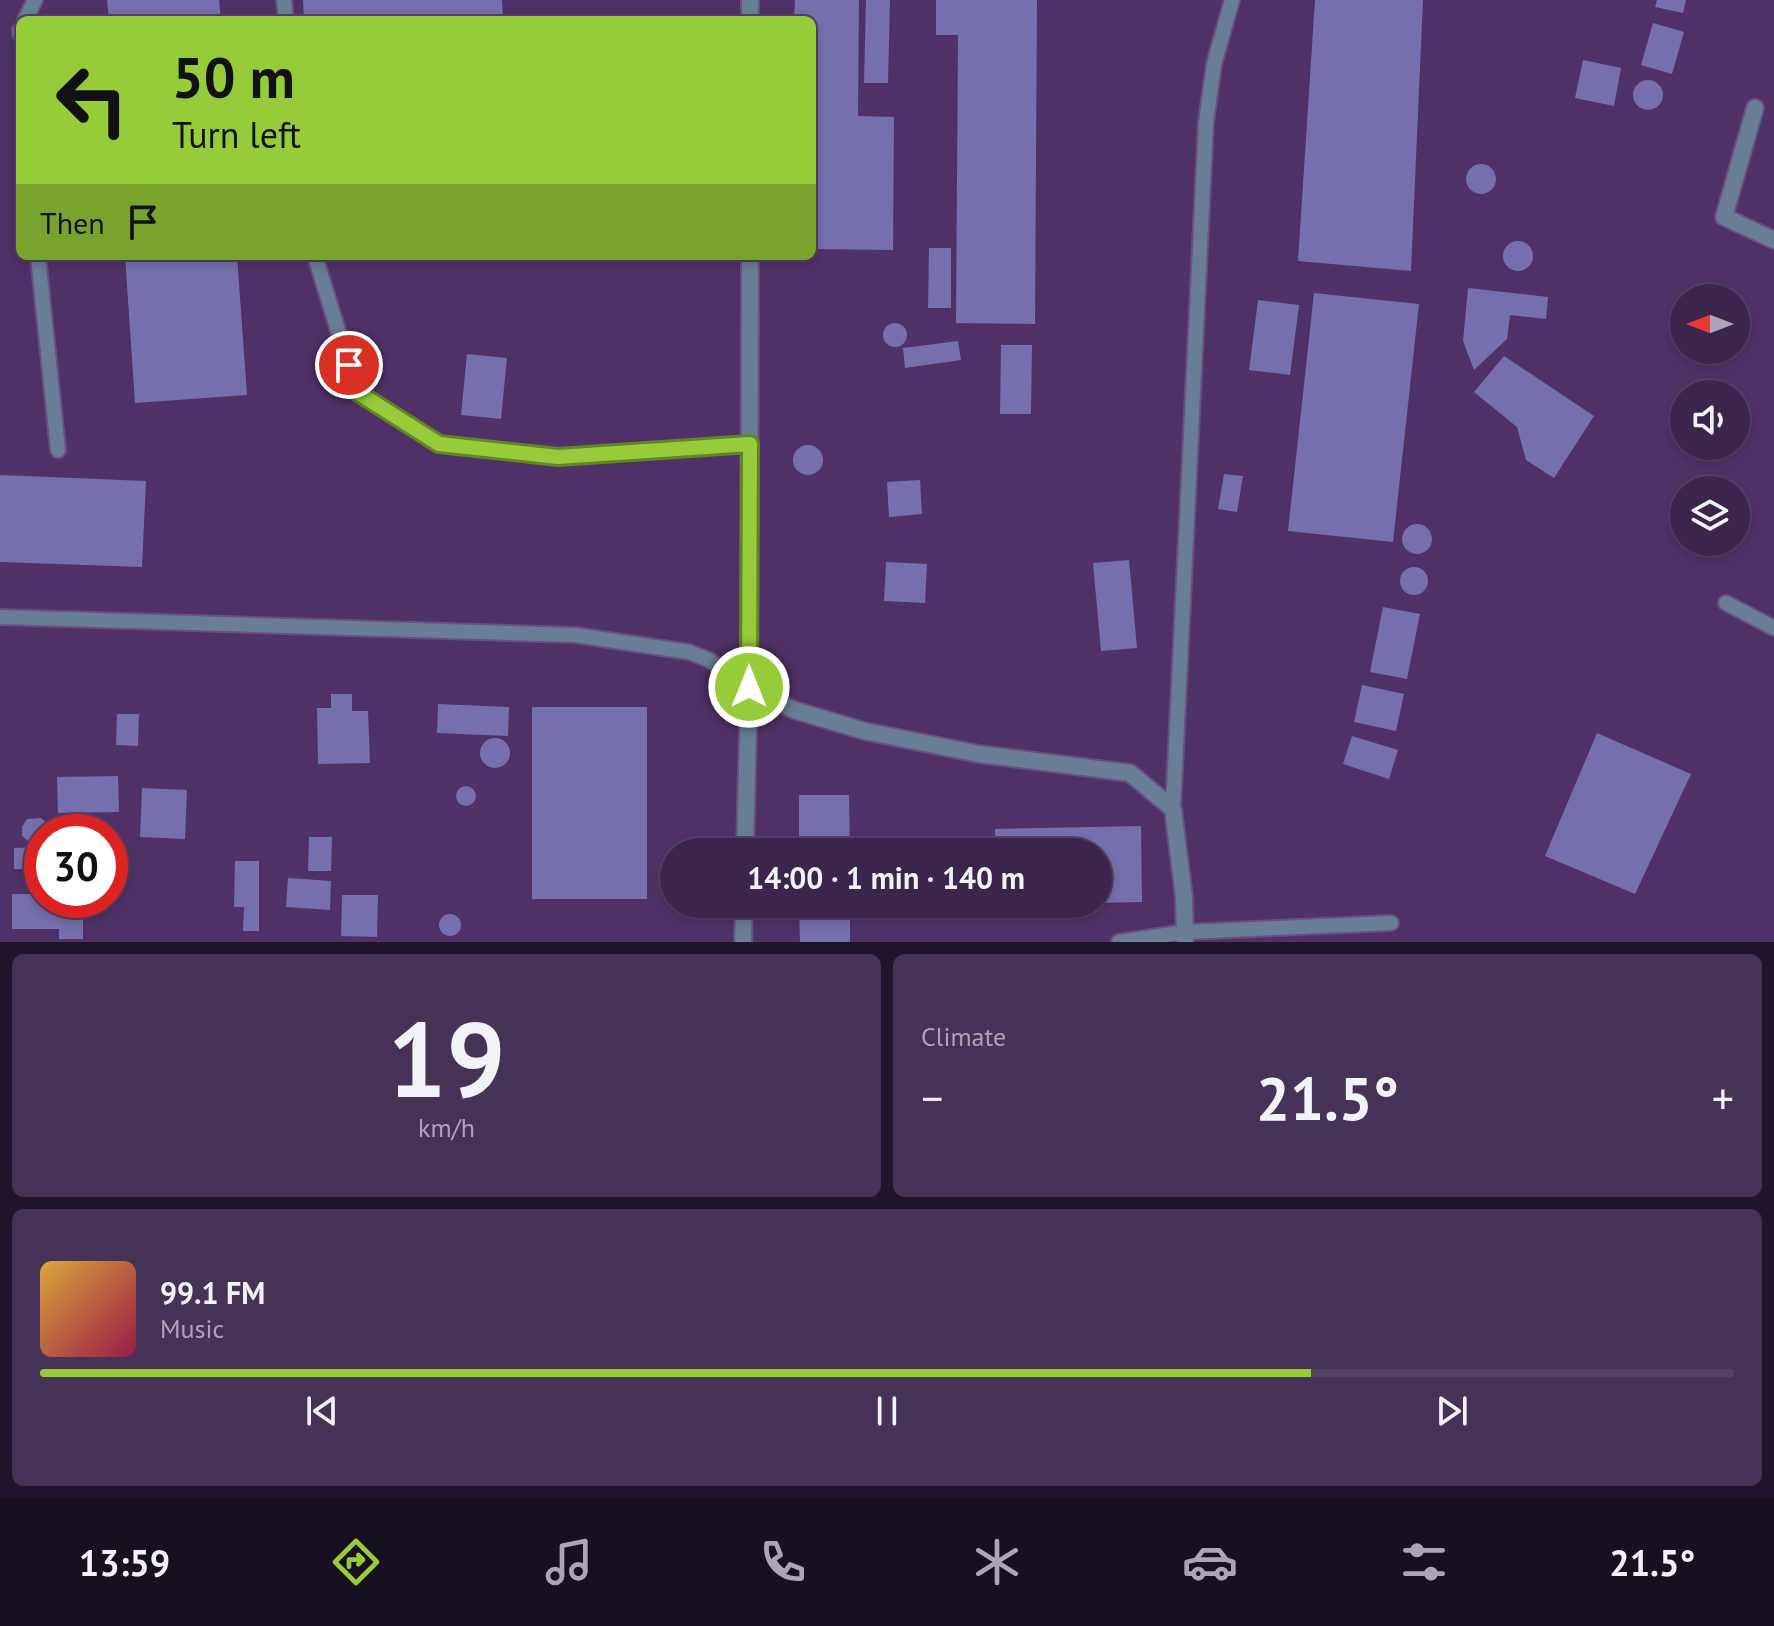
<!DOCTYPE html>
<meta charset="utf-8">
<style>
:root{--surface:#3b254d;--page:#463157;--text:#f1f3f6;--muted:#aca5b6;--line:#544265;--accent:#96cc39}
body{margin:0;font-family:"PT Sans",sans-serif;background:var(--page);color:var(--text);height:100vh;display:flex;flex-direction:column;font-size:30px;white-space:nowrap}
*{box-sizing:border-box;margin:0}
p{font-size:26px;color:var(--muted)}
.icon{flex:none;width:44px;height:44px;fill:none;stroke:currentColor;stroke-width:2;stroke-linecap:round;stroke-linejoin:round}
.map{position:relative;height:942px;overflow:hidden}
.sheet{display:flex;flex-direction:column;gap:12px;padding:12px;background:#20142a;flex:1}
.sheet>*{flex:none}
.hud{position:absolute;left:16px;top:16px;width:800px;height:244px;border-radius:12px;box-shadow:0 4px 12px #0003,0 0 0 2px var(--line);background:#96cc39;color:#111;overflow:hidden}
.needle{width:52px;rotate:270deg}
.buttons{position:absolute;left:1670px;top:284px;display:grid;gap:16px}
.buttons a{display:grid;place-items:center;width:80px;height:80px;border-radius:50%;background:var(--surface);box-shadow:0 4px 12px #0003,0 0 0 2px var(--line);font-size:40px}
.speed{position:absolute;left:24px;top:814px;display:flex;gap:16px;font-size:40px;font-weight:700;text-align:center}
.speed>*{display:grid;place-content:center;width:104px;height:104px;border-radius:50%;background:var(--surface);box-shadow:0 4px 12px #0003,0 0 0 2px var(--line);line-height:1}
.speed .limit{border:12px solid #d22;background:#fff;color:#111}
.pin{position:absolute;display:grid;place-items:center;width:68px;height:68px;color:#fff;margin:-34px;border:4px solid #fff;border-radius:50%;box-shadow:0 2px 8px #0007}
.me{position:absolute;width:88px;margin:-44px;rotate:0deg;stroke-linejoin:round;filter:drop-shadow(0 0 6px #0008)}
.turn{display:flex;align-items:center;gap:28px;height:168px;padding:0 24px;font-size:36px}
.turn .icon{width:104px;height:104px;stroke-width:2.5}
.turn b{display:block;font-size:56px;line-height:68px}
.then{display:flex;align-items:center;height:76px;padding:0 24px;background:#0003;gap:16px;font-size:30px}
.big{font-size:60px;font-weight:800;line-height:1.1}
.sheet .tile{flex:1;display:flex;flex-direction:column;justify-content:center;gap:12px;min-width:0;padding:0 28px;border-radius:12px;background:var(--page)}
.sheet .dial{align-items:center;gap:0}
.dial b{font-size:104px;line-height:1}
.song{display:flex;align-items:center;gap:24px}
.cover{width:96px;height:96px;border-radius:12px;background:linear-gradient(135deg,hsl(40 70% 55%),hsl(340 70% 35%))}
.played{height:8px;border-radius:4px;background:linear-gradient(90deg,var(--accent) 75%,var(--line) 75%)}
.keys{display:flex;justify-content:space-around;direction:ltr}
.heat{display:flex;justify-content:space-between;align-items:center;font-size:44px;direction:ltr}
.sheet .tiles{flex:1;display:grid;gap:12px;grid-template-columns:1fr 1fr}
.tile:last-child{grid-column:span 2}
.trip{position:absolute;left:660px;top:838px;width:452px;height:80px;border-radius:40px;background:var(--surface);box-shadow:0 4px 12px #0003,0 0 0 2px var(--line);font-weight:800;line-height:80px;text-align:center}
.menu{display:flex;height:128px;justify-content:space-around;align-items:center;background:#180f1f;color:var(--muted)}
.menu .icon{width:56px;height:56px}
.menu .selected{color:var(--accent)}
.menu b{font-size:36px;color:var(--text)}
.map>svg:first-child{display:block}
.building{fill:#756fad}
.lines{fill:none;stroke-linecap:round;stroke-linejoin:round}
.lane-casing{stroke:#694f7f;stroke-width:18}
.street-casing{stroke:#694f7f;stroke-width:20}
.lane{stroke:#687e94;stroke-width:14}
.street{stroke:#687e94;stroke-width:16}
.route-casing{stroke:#628525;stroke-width:20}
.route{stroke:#96cc39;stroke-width:14}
</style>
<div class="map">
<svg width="1774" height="942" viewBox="0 0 1774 942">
<rect width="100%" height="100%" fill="#4f3167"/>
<g class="building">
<polygon points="107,0 219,0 221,20 109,20"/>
<polygon points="303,0 502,0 503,20 304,20"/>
<polygon points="795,0 859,0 858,116 894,117 893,250 812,249 812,20 794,20"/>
<polygon points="866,0 890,0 888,83 864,83"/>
<polygon points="936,0 1037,0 1035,324 956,323 958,35 936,35"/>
<polygon points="1315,0 1423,0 1411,271 1298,261"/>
<polygon points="1657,0 1686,0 1683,13 1655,7"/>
<polygon points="1653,23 1684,32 1672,74 1641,65"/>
<polygon points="1583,60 1621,68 1614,106 1575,98"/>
<circle cx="1648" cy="95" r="15"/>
<circle cx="1481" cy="179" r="15"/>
<circle cx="1518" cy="256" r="15"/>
<polygon points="929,248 951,248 951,308 928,308"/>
<polygon points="125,256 237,256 247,395 135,403"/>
<polygon points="1468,288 1548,297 1546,319 1510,315 1507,339 1474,370 1463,341"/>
<polygon points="1314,293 1419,304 1393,542 1288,531"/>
<polygon points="1258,300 1299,305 1290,375 1249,370"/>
<circle cx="895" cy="335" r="12"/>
<polygon points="958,341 961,360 905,368 903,348"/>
<polygon points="1001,345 1032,345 1031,414 1000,414"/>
<polygon points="467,354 507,358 501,419 461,415"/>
<polygon points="1504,356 1594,416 1554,478 1526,460 1517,427 1474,392"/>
<circle cx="808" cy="460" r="15"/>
<polygon points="1224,474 1243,476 1237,512 1218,509"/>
<polygon points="0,475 146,481 142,567 0,562"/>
<polygon points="920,480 922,514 889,517 887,482"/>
<circle cx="1417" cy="539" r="15"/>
<polygon points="1129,560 1137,648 1101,651 1093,563"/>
<polygon points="886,562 927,564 925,603 884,601"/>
<circle cx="1414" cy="581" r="14"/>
<polygon points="1383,607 1420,614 1407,679 1370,672"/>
<polygon points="1362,685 1404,694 1396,731 1354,722"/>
<polygon points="331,694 352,694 352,711 368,711 370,763 318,764 317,708 331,708"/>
<polygon points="438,704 509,707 508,736 437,733"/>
<rect x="532" y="707" width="115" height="192"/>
<polygon points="117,714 139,714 138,746 116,745"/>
<polygon points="1597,733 1691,774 1635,894 1545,856"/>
<polygon points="1352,736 1398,750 1389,779 1343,764"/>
<circle cx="495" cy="753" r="15"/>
<polygon points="118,776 119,812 58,813 57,777"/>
<circle cx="466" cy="796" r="10"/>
<polygon points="142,788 187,790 185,839 140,837"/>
<polygon points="799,795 849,795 850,852 799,852"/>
<polygon points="41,818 48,824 50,832 42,832 42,844 33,845 22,836 22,827 27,819"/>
<polygon points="1141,826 1142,902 1098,903 1098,852 995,852 995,829"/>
<polygon points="309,837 332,837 331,871 308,871"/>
<polygon points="42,847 42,869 14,869 14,848"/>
<polygon points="235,861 259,861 259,931 243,931 244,907 234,907"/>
<polygon points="288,878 331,881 330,910 286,907"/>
<polygon points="12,894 42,894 42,900 83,900 83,939 59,939 59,929 12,929"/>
<polygon points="342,895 378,895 377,937 341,936"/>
<polygon points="799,904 850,904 850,942 800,942"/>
<circle cx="450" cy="925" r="11"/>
</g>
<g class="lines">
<defs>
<g id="lane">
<polyline points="284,0 286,20"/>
<polyline points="25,20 35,0"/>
<polyline points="20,30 20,34"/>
<polyline points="38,256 58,450"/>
<polyline points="315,256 357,392 439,444 558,457 750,444"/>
<polyline points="1726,603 1774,628"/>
<polyline points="0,617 575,635 689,652 709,660 749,687"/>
<polyline points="1173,809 1206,122 1214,64 1232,0"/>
<polyline points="1119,942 1185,932 1391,923"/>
</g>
<g id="street">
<polyline points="750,20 750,0"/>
<polyline points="1755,108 1724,217 1774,240"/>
<polyline points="750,256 749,687 794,710 864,731 979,754 1130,773 1173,809 1184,897 1185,942"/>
<polyline points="745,852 749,687"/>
<polyline points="743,942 744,904"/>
</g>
</defs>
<use href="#lane" class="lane-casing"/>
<use href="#street" class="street-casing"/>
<use href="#lane" class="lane"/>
<use href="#street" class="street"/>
</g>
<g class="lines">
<defs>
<polyline id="route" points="349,365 357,392 439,444 558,457 750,444 749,687"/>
</defs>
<use href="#route" class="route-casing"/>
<use href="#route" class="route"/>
</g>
</svg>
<div class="buttons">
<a><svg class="needle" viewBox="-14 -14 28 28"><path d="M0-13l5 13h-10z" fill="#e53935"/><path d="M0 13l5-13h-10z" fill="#aca5b6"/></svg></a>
<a><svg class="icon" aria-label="sound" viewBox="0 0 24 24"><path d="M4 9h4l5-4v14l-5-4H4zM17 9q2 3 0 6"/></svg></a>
<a><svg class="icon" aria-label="layers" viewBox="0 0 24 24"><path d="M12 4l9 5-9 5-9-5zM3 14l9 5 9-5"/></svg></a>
</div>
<div class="speed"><div class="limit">30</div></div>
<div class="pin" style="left:349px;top:365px;background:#d93025"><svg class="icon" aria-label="arrive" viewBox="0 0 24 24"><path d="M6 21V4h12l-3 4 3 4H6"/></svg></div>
<svg class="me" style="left:749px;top:687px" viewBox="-20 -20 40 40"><circle r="17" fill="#96cc39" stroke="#fff" stroke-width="3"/><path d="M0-11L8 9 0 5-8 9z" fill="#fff"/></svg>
<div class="trip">14:00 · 1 min · 140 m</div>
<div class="hud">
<div class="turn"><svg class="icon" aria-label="left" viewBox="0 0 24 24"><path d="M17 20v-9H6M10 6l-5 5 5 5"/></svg><div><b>50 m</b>Turn left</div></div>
<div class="then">Then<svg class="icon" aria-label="arrive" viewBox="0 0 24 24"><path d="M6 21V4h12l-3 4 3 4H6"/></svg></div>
</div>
</div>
<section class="sheet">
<div class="tiles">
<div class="tile dial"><b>19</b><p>km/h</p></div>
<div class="tile"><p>Climate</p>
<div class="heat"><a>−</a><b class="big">21.5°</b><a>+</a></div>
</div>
<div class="tile">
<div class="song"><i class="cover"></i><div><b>99.1 FM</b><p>Music</p></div></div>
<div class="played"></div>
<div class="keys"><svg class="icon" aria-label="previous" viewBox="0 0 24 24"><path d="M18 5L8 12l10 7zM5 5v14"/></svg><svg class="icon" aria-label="pause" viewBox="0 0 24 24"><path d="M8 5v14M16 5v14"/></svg><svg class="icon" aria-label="next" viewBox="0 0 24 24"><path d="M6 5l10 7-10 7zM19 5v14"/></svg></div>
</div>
</div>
</section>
<nav class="menu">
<b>13:59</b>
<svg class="icon selected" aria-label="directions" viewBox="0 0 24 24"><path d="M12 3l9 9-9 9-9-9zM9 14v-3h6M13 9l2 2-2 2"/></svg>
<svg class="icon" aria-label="music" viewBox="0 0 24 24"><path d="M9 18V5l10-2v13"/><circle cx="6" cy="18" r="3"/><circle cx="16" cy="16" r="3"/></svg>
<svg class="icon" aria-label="phone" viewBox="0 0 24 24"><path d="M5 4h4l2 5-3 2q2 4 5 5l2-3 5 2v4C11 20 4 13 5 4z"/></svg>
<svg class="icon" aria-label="climate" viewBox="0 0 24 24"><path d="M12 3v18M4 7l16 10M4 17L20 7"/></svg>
<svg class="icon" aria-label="car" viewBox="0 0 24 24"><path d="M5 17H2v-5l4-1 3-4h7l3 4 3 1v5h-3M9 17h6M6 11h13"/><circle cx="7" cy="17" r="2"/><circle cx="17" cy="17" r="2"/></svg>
<svg class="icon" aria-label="filters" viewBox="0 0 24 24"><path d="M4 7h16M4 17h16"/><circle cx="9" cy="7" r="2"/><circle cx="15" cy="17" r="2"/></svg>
<b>21.5°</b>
</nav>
